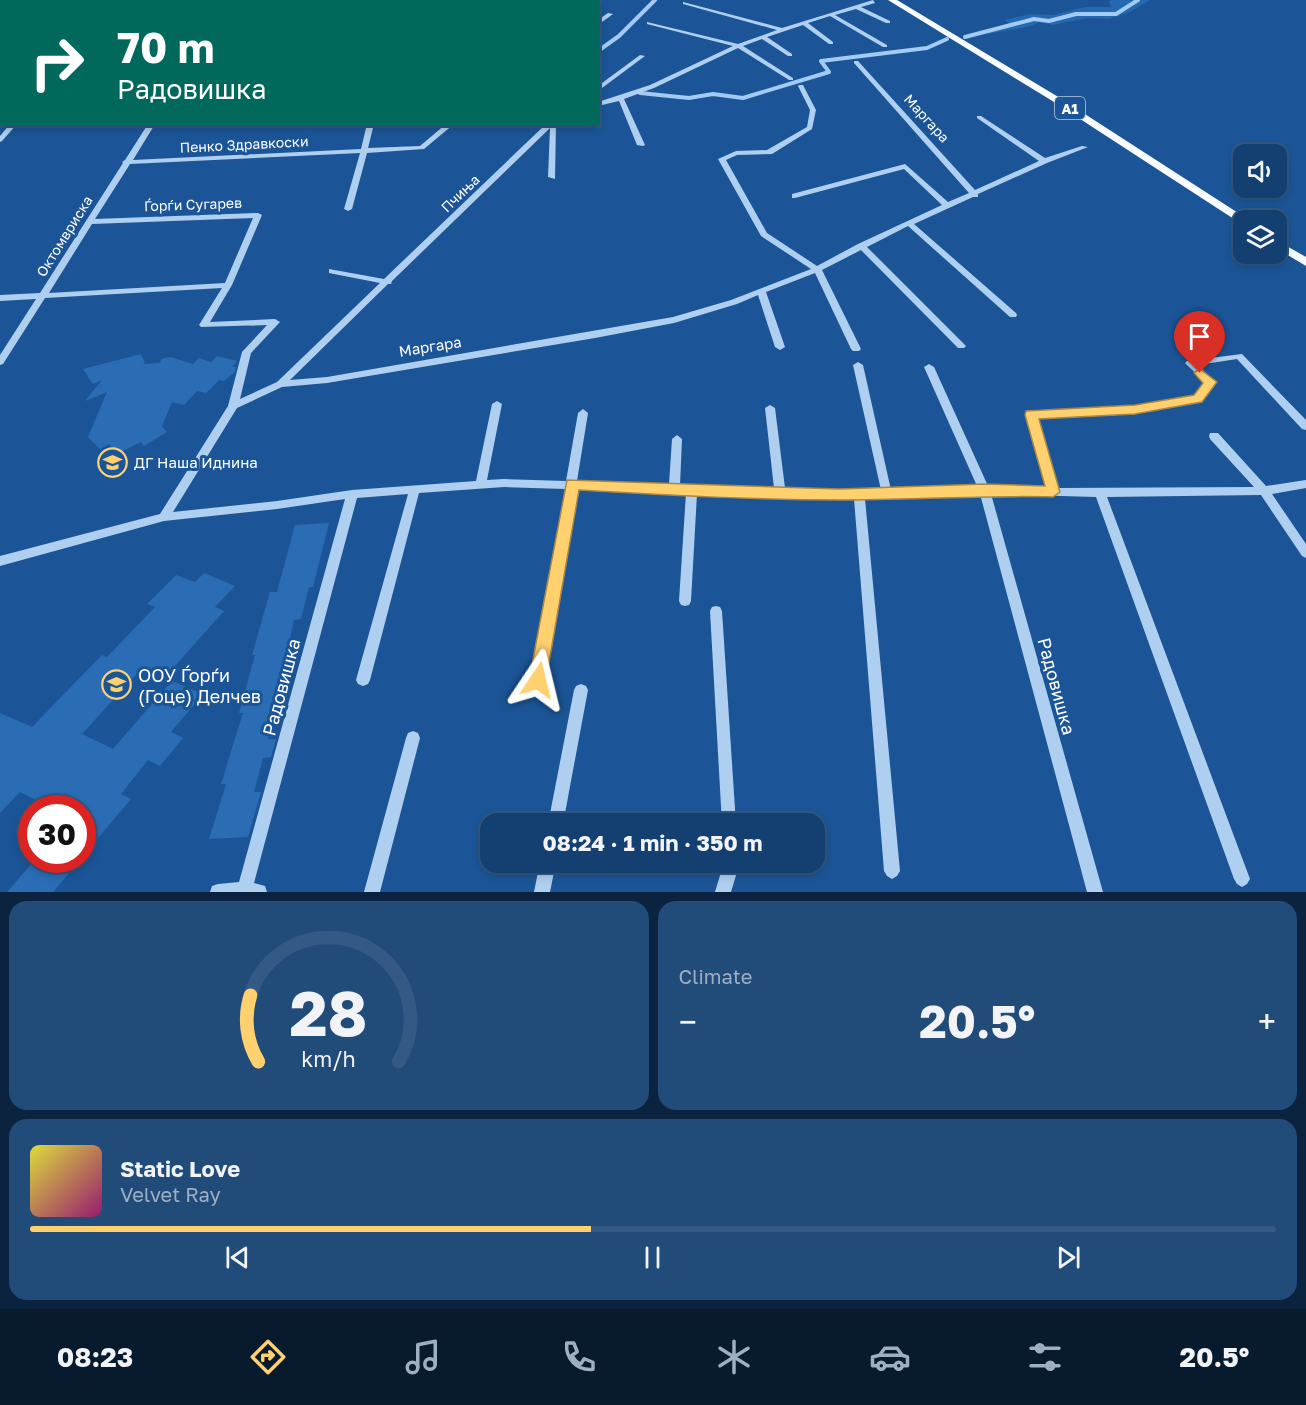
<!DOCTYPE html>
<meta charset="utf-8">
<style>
:root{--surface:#144071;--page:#214b79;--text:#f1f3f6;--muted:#9dafc3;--line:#335984;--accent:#ffd06e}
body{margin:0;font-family:"Golos Text",sans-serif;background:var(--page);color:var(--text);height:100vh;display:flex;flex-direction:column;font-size:22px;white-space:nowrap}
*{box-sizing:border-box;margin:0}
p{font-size:20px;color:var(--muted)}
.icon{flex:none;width:33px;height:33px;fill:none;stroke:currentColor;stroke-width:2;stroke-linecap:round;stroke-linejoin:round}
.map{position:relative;height:892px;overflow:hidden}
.drawer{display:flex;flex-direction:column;gap:9px;padding:9px;background:#0b233e;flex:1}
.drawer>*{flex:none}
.guide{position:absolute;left:0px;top:0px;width:600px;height:126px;box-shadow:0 3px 9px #0003,0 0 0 2px var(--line);background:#00695c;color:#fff;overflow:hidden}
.fabs{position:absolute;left:1233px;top:144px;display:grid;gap:12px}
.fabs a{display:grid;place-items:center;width:54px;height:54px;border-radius:12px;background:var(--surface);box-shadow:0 3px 9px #0003,0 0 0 2px var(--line);font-size:30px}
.speed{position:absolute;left:18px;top:795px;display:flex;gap:12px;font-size:30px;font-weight:700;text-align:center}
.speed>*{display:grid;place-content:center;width:78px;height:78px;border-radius:50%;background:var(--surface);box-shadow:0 3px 9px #0003,0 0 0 2px var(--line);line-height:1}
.speed .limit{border:9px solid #d22;background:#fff;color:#111}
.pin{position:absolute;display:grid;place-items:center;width:51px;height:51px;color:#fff;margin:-62px -26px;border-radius:50% 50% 50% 0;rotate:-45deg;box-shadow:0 0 6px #0007}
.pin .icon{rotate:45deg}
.me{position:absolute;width:66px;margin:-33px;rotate:10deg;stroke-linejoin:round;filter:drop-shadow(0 0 4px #0008)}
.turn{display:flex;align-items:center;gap:21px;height:126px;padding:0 18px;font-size:27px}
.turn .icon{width:78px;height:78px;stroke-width:2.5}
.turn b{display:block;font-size:42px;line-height:51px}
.big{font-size:45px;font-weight:700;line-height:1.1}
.drawer .widget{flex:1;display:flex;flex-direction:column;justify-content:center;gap:9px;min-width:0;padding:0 21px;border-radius:18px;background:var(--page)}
.drawer .dial{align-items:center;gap:0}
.dial svg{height:156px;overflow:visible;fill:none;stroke:var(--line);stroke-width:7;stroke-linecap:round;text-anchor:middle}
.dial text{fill:var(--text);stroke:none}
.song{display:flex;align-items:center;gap:18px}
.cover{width:72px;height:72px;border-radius:9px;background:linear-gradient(135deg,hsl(60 70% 55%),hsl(320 70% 35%))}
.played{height:6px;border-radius:3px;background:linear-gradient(90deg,var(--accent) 45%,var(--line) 45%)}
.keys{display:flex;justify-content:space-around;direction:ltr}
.heat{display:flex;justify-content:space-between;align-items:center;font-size:33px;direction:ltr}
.drawer .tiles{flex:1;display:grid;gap:9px;grid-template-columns:1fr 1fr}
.widget:last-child{grid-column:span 2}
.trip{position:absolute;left:480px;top:813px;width:345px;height:60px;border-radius:18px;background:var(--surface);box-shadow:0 3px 9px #0003,0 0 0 2px var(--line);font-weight:700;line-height:60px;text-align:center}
.tabs{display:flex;height:96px;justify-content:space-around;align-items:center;background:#081a2d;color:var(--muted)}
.tabs .icon{width:42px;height:42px}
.tabs .active{color:var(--accent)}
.tabs b{font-size:27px;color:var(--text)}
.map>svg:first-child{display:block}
.green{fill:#2468b0}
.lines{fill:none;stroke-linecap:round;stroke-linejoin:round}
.stream{stroke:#a2caf2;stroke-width:4}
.building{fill:#2a6db5}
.minor{fill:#afcff0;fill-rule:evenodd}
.major{fill:#f8fbff;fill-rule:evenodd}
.route{fill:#ffd06e;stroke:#a68748;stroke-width:1.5}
.labels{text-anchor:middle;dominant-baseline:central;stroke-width:6;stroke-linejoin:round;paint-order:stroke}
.shield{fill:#1b5597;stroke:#bbcce0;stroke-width:1.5}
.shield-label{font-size:14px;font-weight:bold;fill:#fff}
.far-street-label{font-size:14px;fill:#fff;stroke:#1b5597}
.street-label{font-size:15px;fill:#fff;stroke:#1b5597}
.poi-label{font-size:15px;fill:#fff;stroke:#1b5597;text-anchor:start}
.near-poi-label{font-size:18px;fill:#fff;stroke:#1b5597;text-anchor:start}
.near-street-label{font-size:18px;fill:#fff;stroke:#1b5597}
</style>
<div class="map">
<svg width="1306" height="892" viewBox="0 0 1306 892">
<rect width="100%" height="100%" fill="#1b5597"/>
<path class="green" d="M1112,0h38l-20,12 -21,7 -21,-1 -35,7 -14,-3c-10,7 -36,8 -50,12l-4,-2 27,-7 -8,-5 26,-6 23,1 32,-8h26l-2,-6z"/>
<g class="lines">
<g class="stream">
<polyline points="965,37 1034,19 1049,21 1076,14 1116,14 1138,0"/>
<polyline points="598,51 619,36 655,0"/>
<polyline points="640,93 689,98 713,94 743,98 829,72 821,61 927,48 947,39"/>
</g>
</g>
<g class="building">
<polygon points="141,354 145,363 142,364 160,363 161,359 170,357 193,364 199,358 211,362 217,356 237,361 232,367 236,367 235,372 224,381 219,380 206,393 197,391 184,405 172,402 162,426 167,432 144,446 141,442 117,454 109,444 100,449 88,437 107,392 85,401 102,380 93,384 83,369"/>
<polygon points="329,523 313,587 309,587 301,619 294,620 268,739 276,739 271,757 263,758 254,792 261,792 248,837 209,839 226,784 221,784 243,713 239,713 255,655 252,655 270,592 277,592 295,525"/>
<polygon points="204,573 235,586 215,607 224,611 166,676 144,666 82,734 113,749 172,681 203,694 171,732 183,738 160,766 148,760 121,794 131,799 82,857 82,808 52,808 20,792 0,813 0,713 32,727 102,655 107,657 155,607 147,604 176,575 195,582"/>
<polygon points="35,860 80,860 53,892 7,892"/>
</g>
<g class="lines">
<g class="minor">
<polygon points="0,0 38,0 39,1 0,3"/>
<polygon points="97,0 103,0 97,2"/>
<polygon points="118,0 124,0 118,2"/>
<polygon points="225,0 251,0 248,2 225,2"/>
<polygon points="402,0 408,0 402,2"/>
<polygon points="528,0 534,0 528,2"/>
<polygon points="873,0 875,3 861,7 890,21 890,23 886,23 856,9 835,15 887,45 887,47 883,47 830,16 808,23 833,42 833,44 829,44 803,25 767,37 792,54 792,56 788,56 762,39 743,46 793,78 793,80 789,80 738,48 654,88 624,99 645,145 643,146 637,145 619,101 598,106 598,102 650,85 733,46 647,24 647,22 738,44 777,30 683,4 683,2 782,28"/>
<polygon points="608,13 613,14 598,25 598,20"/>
<rect x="0" y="19" width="2" height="4"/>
<polygon points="640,55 645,56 598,91 598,86"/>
<path d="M854,61h4l117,129 64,-29 -62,-43v-2h4l64,42 37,-12 6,1 -41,16 -69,31v3h-5l-59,27 102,89 1,2 -1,2h-6l-102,-91 -41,21 99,99 -2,2h-6l-97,-98 -39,20 39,79 -2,2h-6l-2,-2 -36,-76 -49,19 19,55 -5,3 -5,-3 -17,-52 -21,9 -63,19 -79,15 -268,45 -45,4 -45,21 -64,104 104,-11 75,-11 124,-9 16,-77 5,-3 5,3 -15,76 17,-1 62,2 12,-68 5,-4 5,4 -11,68 92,3 3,-45 5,-4 5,4 -2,46 94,3 -9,-80 5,-3 5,3 10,80 96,2 -28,-125 5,-3 5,3 28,125 86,-4 -53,-119 5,-3 5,3 54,119 58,1 -20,-72 1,-2 108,-7 60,-11 10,-13 -18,-17 -2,-2 2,-2 55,-7 64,66v10l-4,-1 -65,-70 -39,6 17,17 -13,18 -67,12 -98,6 20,70 197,-1 -44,-48 -1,-3 1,-3h8l48,53 40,-6v8l-34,6 34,50v14l-4,-2 -41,-61 -154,2 143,382 -3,5 -5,3 -5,-3 -3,-5 -138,-382 -105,-3 112,398h-16l-107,-398 -115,5 35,372 -3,5 -5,3 -5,-3 -3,-5 -30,-372 -157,-5 -6,107 -2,4 -4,1 -4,-1 -2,-4 7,-108 -110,-3 -31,190 -2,4 -5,2 -5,-2 -2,-4 34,-191 -61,-2 -85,6 -49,187 -2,4 -5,2 -5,-2 -2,-4 52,-186 -51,4 -103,385 11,3 2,6h-57l2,-6 6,-2 21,-2 106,-383 -68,10 -113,12 -164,45v-10l160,-42 68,-108 14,-54 25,-27 -66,2 -2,-2 23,-37 -177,10 -42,66 -3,1v-10l36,-56 -36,2v-6l40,-2 83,-130 -1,-1 3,-2 23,-36h7l-22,36 228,-11 6,-25h7l-6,24 52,-2 26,-22h8l-30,25 -57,4 -15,56 -4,2 -4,-2 16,-56 -230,11 -35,55 163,-6 4,2 -30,70 -22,37 65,-3 5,3 -29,31 -11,46 37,-17 103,-99 -51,-10v-4l55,10 162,-155h10l-1,55 -7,-2 2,-49 -158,153 -1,3h-3l-98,96 37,-3 346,-60 58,-17 80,-31 -50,-33 -43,-77 18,-8 31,-1 40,-23 3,-17 -12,-24 1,-1h4l13,25 -4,19 -40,25 -35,1 -11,5 41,73 50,33 41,-22 84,-39 -38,-36 -109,29h-3v-4l113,-30 43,38 21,-9 -115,-130zM253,218l-28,65 -176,10 43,-69z"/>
<rect x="0" y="74" width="2" height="4"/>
<polygon points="2,106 2,112 0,112 0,107"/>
<polygon points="10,124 17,124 2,141 0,142 0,136"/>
<polygon points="716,606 720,607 722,611 736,824 722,824 710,611 712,607"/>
<polygon points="581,684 586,686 588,690 563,824 548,824 574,690 576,686"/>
<polygon points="413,731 418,733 420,738 380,892 364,892 406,738 408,733"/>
<polygon points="540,862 556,862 550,892 534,892"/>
<polygon points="724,862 740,862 731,892 715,892"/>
</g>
<g class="major">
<polygon points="888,0 897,0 1060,98 1249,220 1240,223 1054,102"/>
<polygon points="1276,240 1306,257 1306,266 1276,248"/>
</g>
</g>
<path class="route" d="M1200,369l17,13 -15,20 -67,12 -96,5 21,73 -7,5c-71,-2 -143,3 -214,3 -87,0 -174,-5 -260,-10l-33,190 -2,5 -6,3 -6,-3 -3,-5 38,-200 272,9 145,-5 61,2 -20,-71 1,-4 109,-6 59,-10 9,-12 -9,-10z"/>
<defs>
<symbol id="school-ring" viewBox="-11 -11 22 22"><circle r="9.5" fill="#1b5597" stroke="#ffd06e" stroke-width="1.5"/><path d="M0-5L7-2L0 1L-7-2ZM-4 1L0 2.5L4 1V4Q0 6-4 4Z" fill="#ffd06e"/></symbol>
</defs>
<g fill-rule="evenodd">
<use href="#school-ring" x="96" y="446" width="33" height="33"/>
<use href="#school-ring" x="100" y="668" width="33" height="33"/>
</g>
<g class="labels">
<rect class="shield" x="1055" y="97" width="30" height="22" rx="4.5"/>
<g class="shield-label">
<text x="1070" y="108">A1</text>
</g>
<g class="far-street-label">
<text transform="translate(927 118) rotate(48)">Маргара</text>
<text transform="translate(244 144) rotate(-3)">Пенко Здравкоски</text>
<text transform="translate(460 193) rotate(-44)">Пчиња</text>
<text transform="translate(193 204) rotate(-2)">Ѓорѓи Сугарев</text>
<text transform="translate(64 236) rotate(-58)">Октомвриска</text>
</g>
<g class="street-label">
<text transform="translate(430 346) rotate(-9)">Маргара</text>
</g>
<g class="poi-label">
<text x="134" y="462">ДГ Наша Иднина</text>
</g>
<g class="near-poi-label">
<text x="138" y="675">ООУ Ѓорѓи<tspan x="138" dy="21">(Гоце) Делчев</tspan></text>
</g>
<g class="near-street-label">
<text transform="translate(1057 686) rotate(75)">Радовишка</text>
<text transform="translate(281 687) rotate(-75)">Радовишка</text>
</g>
</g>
</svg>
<div class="fabs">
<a><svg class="icon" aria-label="sound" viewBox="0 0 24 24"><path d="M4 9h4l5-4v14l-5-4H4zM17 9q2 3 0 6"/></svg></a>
<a><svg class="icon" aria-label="layers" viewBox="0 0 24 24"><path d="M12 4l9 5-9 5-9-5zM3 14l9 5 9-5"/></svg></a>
</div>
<div class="speed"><div class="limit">30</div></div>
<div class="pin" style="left:1200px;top:373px;background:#d93025"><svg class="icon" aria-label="arrive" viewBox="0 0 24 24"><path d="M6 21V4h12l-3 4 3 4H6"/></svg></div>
<svg class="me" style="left:538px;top:680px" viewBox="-20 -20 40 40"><path d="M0-17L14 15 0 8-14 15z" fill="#ffd06e" stroke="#fff" stroke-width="4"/></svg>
<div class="trip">08:24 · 1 min · 350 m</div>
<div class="guide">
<div class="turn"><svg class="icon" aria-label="right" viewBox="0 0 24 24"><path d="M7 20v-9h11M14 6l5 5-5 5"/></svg><div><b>70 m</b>Радовишка</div></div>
</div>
</div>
<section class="drawer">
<div class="tiles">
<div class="widget dial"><svg viewBox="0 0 100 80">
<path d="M14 69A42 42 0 1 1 86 69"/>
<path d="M14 69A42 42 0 0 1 10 35" stroke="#ffd06e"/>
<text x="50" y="56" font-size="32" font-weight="700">28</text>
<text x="50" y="72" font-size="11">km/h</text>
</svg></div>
<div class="widget"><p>Climate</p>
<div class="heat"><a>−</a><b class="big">20.5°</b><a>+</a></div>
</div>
<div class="widget">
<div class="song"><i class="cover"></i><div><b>Static Love</b><p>Velvet Ray</p></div></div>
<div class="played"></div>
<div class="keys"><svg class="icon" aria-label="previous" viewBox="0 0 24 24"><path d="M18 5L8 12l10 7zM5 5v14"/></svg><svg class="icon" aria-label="pause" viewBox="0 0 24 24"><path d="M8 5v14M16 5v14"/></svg><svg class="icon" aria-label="next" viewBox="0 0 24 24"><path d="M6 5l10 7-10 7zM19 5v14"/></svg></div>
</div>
</div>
</section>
<nav class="tabs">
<b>08:23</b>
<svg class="icon active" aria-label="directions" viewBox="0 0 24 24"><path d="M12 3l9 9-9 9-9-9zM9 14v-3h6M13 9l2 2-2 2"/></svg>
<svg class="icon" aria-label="music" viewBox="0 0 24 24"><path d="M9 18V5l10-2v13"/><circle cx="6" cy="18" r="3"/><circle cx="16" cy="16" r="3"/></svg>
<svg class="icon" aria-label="phone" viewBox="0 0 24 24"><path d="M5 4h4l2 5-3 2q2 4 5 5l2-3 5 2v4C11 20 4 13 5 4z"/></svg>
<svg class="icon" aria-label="climate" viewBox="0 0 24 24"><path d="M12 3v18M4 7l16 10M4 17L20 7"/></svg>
<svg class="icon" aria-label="car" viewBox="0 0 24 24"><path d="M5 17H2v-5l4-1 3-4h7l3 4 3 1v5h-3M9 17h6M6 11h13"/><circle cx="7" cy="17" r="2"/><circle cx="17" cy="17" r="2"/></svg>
<svg class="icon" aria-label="filters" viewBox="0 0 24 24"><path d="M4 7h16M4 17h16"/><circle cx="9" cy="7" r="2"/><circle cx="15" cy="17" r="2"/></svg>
<b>20.5°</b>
</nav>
